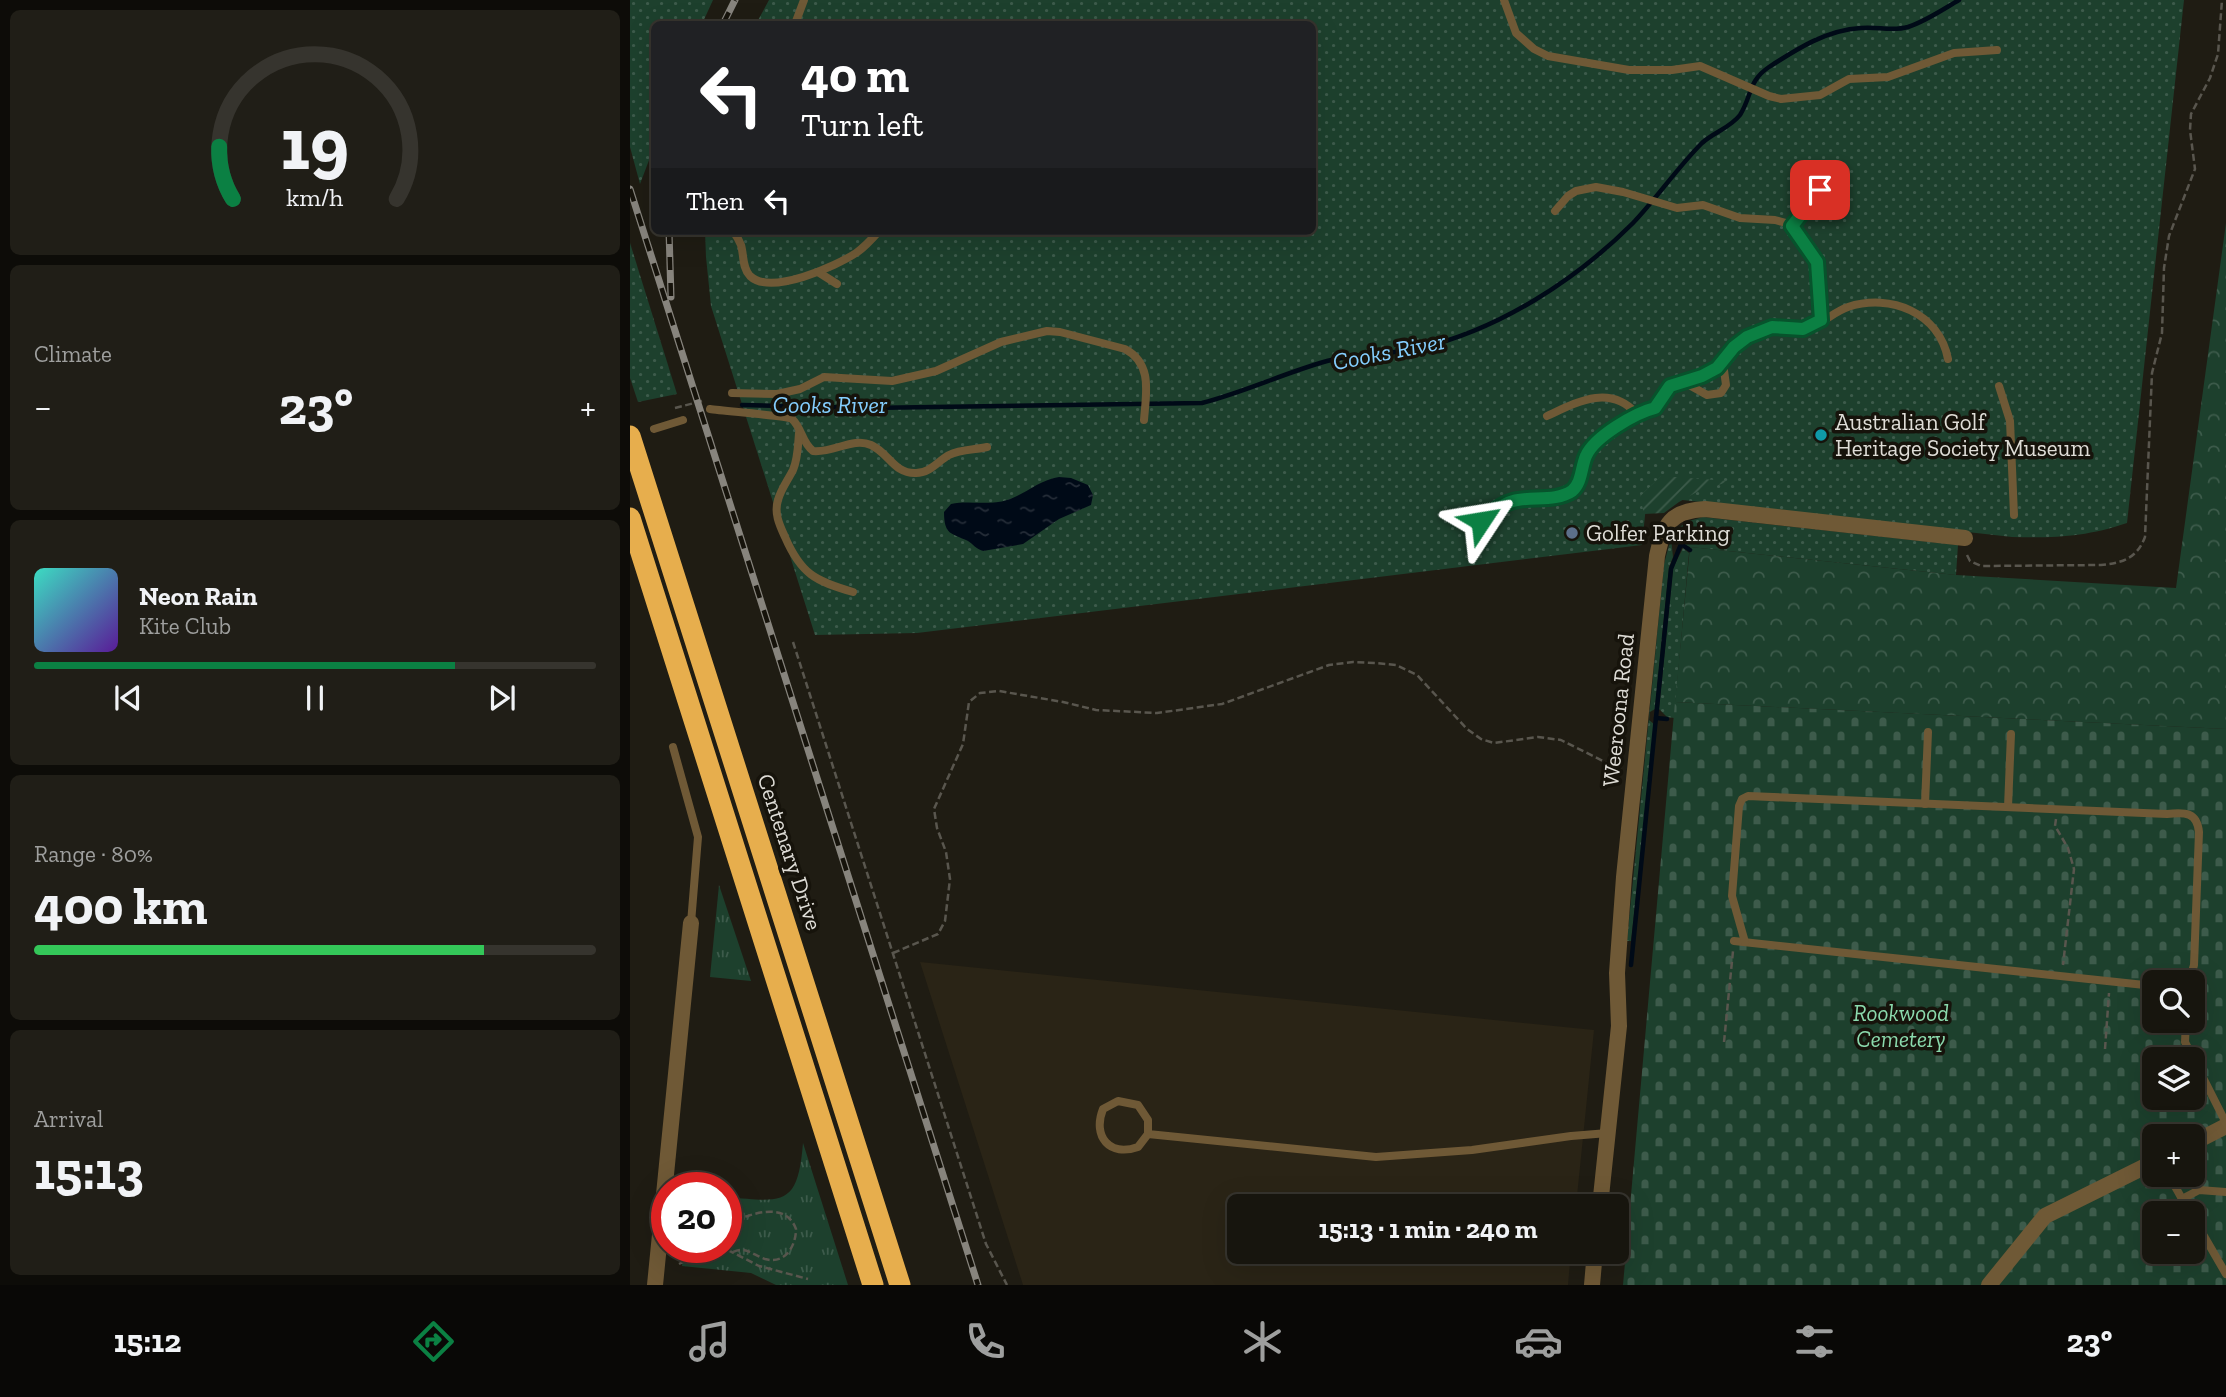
<!DOCTYPE html>
<meta charset="utf-8">
<style>
:root{--surface:#17150e;--page:#201e17;--text:#f1f3f6;--muted:#9e9f9e;--line:#36342e;--accent:#0b8043}
body{margin:0;font-family:"Zilla Slab",serif;background:var(--page);color:var(--text);height:100vh;display:flex;flex-direction:column;font-size:26px;white-space:nowrap}
*{box-sizing:border-box;margin:0}
p{font-size:23px;color:var(--muted)}
.icon{flex:none;width:38px;height:38px;fill:none;stroke:currentColor;stroke-width:2;stroke-linecap:round;stroke-linejoin:round}
.map{position:relative;flex:1;overflow:hidden}
.drawer{display:flex;flex-direction:column;gap:10px;padding:10px;background:#0d0c08;width:630px}
.drawer>*{flex:none}
.hud{position:absolute;left:21px;top:21px;width:665px;height:214px;border-radius:10px;box-shadow:0 7px 28px #0002,0 0 0 2px var(--line);background:#202124;color:#fff;overflow:hidden}
.tools{position:absolute;left:1512px;top:970px;display:grid;gap:14px}
.tools a{display:grid;place-items:center;width:63px;height:63px;border-radius:10px;background:var(--surface);box-shadow:0 7px 28px #0002,0 0 0 2px var(--line);font-size:35px}
.speed{position:absolute;left:21px;top:1172px;display:flex;gap:14px;font-size:35px;font-weight:700;text-align:center}
.speed>*{display:grid;place-content:center;width:91px;height:91px;border-radius:50%;background:var(--surface);box-shadow:0 7px 28px #0002,0 0 0 2px var(--line);line-height:1}
.speed .limit{border:10px solid #d22;background:#fff;color:#111}
.pin{position:absolute;display:grid;place-items:center;width:60px;height:60px;color:#fff;margin:-30px;border-radius:14px;box-shadow:0 4px 10px #0006}
.me{position:absolute;width:77px;margin:-38px;rotate:57deg;stroke-linejoin:round;filter:drop-shadow(0 0 5px #0008)}
.turn{display:flex;align-items:center;gap:24px;height:147px;padding:0 35px;font-size:32px}
.turn .icon{width:91px;height:91px;stroke-width:2.5}
.turn b{display:block;font-size:49px;line-height:60px}
.then{display:flex;align-items:center;height:66px;padding:0 35px;background:#0003;gap:14px;font-size:26px}
.big{font-size:52px;font-weight:800;line-height:1.1}
.drawer .widget{flex:1;display:flex;flex-direction:column;justify-content:center;gap:10px;min-width:0;padding:0 24px;border-radius:10px;background:var(--page)}
.drawer .dial{align-items:center;gap:0}
.dial svg{height:182px;overflow:visible;fill:none;stroke:var(--line);stroke-width:7;stroke-linecap:round;text-anchor:middle}
.dial text{fill:var(--text);stroke:none}
.song{display:flex;align-items:center;gap:21px}
.cover{width:84px;height:84px;border-radius:10px;background:linear-gradient(135deg,hsl(170 70% 55%),hsl(270 70% 35%))}
.played{height:7px;border-radius:4px;background:linear-gradient(90deg,var(--accent) 75%,var(--line) 75%)}
.keys{display:flex;justify-content:space-around;direction:ltr}
.heat{display:flex;justify-content:space-between;align-items:center;font-size:38px;direction:ltr}
.charge{height:10px;border-radius:5px;background:linear-gradient(90deg,#34c759 80%,var(--line) 0)}
.trip{position:absolute;left:597px;top:1194px;width:402px;height:70px;border-radius:10px;background:var(--surface);box-shadow:0 7px 28px #0002,0 0 0 2px var(--line);font-weight:800;line-height:70px;text-align:center}
.tabs{display:flex;height:112px;justify-content:space-around;align-items:center;background:#090806;color:var(--muted)}
.tabs .icon{width:49px;height:49px}
.tabs .on{color:var(--accent)}
.tabs b{font-size:32px;color:var(--text)}
main{display:flex;flex:1;min-height:0}
.map>svg:first-child{display:block}
.built{fill:#2a2416}
.grass{fill:url(#grass-dots)}
.forest{fill:url(#forest-crowns)}
.cemetery{fill:url(#cemetery-stones);fill-rule:evenodd}
.park{fill:url(#park-tufts)}
.garden{fill:url(#garden-furrows)}
.water{fill:url(#water-ripples)}
.lines{fill:none;stroke-linecap:round;stroke-linejoin:round}
.stream{stroke:#000a17;stroke-width:4.5}
.path{stroke:#59564e;stroke-width:2.5;stroke-dasharray:7 3.5;stroke-linecap:butt}
.lane{stroke:#6f5936;stroke-width:8}
.street{stroke:#6f5936;stroke-width:16}
.highway{stroke:#e7ae4d;stroke-width:21}
.rail-casing{stroke:#87847d;stroke-width:7}
.rail{stroke:#16130b;stroke-width:4.5;stroke-dasharray:13;stroke-linecap:butt}
.route-casing{stroke:#07532c;stroke-width:18}
.route{stroke:#0b8043;stroke-width:12}
.culture-dot{fill:#0f9aa8;stroke:#16130b;stroke-width:2.5}
.service-dot{fill:#5c6f8a;stroke:#16130b;stroke-width:2.5}
.labels{text-anchor:middle;dominant-baseline:central;stroke-width:7;stroke-linejoin:round;paint-order:stroke}
.poi-label{font-size:23px;fill:#dfddd7;stroke:#16130b;text-anchor:start}
.street-label{font-size:23px;fill:#dfddd7;stroke:#16130b}
.park-label{font-size:23px;font-style:italic;fill:#8bdaad;stroke:#16130b}
.water-label{font-size:24px;font-style:italic;fill:#84cefe;stroke:#16130b}
</style>
<main>
<section class="drawer">
<div class="widget dial"><svg viewBox="0 0 100 80">
<path d="M14 69A42 42 0 1 1 86 69"/>
<path d="M14 69A42 42 0 0 1 8 46" stroke="#0b8043"/>
<text x="50" y="56" font-size="32" font-weight="700">19</text>
<text x="50" y="72" font-size="11">km/h</text>
</svg></div>
<div class="widget"><p>Climate</p>
<div class="heat"><a>−</a><b class="big">23°</b><a>+</a></div>
</div>
<div class="widget">
<div class="song"><i class="cover"></i><div><b>Neon Rain</b><p>Kite Club</p></div></div>
<div class="played"></div>
<div class="keys"><svg class="icon" aria-label="previous" viewBox="0 0 24 24"><path d="M18 5L8 12l10 7zM5 5v14"/></svg><svg class="icon" aria-label="pause" viewBox="0 0 24 24"><path d="M8 5v14M16 5v14"/></svg><svg class="icon" aria-label="next" viewBox="0 0 24 24"><path d="M6 5l10 7-10 7zM19 5v14"/></svg></div>
</div>
<div class="widget"><p>Range · 80%</p><b class="big">400 km</b><div class="charge"></div></div>
<div class="widget"><p>Arrival</p><b class="big">15:13</b></div>
</section>
<div class="map">
<svg width="1596" height="1285" viewBox="0 0 1596 1285">
<defs>
<pattern id="grass-dots" width="8" height="8" patternUnits="userSpaceOnUse" patternTransform="scale(1.75)"><rect width="8" height="8" fill="#1d402d"/><path d="M2 2h.1M6 6h.1" fill="none" stroke="#3d5b4b" stroke-width="1.8" stroke-linecap="round"/></pattern>
<pattern id="forest-crowns" width="20" height="18" patternUnits="userSpaceOnUse" patternTransform="scale(1.75)"><rect width="20" height="18" fill="#1d402d"/><path d="M2 6a3 3 0 1 1 6 0M12 15a3 3 0 1 1 6 0" fill="none" stroke="#3d5b4b"/></pattern>
<pattern id="cemetery-stones" width="16" height="16" patternUnits="userSpaceOnUse" patternTransform="scale(1.75)"><rect width="16" height="16" fill="#1d402d"/><path d="M2 7V4a2 2 0 0 1 4 0v3zM10 15v-3a2 2 0 0 1 4 0v3z" fill="#3d5b4b"/></pattern>
<pattern id="park-tufts" width="24" height="20" patternUnits="userSpaceOnUse" patternTransform="scale(1.75)"><rect width="24" height="20" fill="#1d402d"/><path d="M3 7l-1-3M5 7V3M7 7l1-3M15 17l-1-3M17 17v-4M19 17l1-3" fill="none" stroke="#3d5b4b"/></pattern>
<pattern id="garden-furrows" width="10" height="10" patternUnits="userSpaceOnUse" patternTransform="scale(1.75)"><rect width="10" height="10" fill="#1d402d"/><path d="M-1 1l2-2M0 10L10 0M9 11l2-2" fill="none" stroke="#3d5b4b"/></pattern>
<pattern id="water-ripples" width="26" height="14" patternUnits="userSpaceOnUse" patternTransform="scale(1.75)"><rect width="26" height="14" fill="#000a17"/><path d="M2 4q2-2 4 0t4 0M15 11q2-2 4 0t4 0" fill="none" stroke="#252d38"/></pattern>
</defs>
<rect width="100%" height="100%" fill="#1f1c13"/>
<polygon class="built" points="290,962 964,1030 946,1206 609,1206 609,1251 941,1251 938,1285 393,1285"/>
<g class="grass">
<polygon points="0,0 83,0 72,24 24,24 24,147 10,184 0,147"/>
<path d="M139,0h1415l-57,523c-42,14 -71,15 -115,14l-365,-41 -5,49 -725,88 -102,2 -104,-329 -5,-49 -1,-26h607v-207h-556z"/>
<polygon points="0,243 47,394 8,402 0,378"/>
<polygon points="1073,517 1328,545 1326,575 1060,547 1054,545 1059,535 1059,529 1048,528 1059,521"/>
<polygon points="1041,538 1043,557 1039,567 1025,709 1020,712 1019,720 1025,725 1001,941 997,941 1034,564"/>
<polygon points="1053,548 1059,553 1044,718 1037,717 1029,709 1043,568"/>
</g>
<polygon class="forest" points="1596,223 1596,729 1045,702 1060,547 1326,575 1546,588"/>
<path class="cemetery" d="M1045,702l551,27v556h-603zM1524,982h39v38h-39zM1524,1059h39v38h-39zM1524,1136h39v38h-39zM1524,1213h39v38h-39z"/>
<g class="park">
<polygon points="89,885 121,981 80,977"/>
<path d="M173,1143l45,142h-72l-25,-12 -69,-7 2,-18h42v-51c57,5 72,10 77,-54z"/>
</g>
<polygon class="garden" points="1031,476 1100,481 1065,493 1049,502 1034,513 1014,514 1010,496"/>
<path class="water" d="M429,477l12,1 17,7 5,10 -2,10 -32,14 -36,25 -40,7c-7,-2 -10,-7 -15,-10 -17,-8 -24,-6 -24,-29l7,-8c18,-4 38,2 56,-4 19,-6 32,-20 52,-23z"/>
<g class="lines">
<g class="stream">
<path d="M112,405l125,3 335,-5c43,-11 82,-30 125,-42 31,-8 64,-6 94,-13 79,-19 155,-68 212,-125 24,-25 44,-55 69,-80 12,-11 28,-15 38,-28 12,-19 8,-34 29,-48 28,-18 57,-37 92,-39 16,-2 30,4 47,-1 18,-6 34,-17 51,-27"/>
<polyline points="1026,718 1037,719"/>
<polyline points="1001,965 1041,569 1051,544 1060,550"/>
</g>
<g class="path">
<polyline points="45,408 72,401"/>
<path d="M1337,555l3,6 11,5 120,-1c22,-2 36,-7 44,-28l7,-164 10,-40 2,-65 5,-32 26,-67 -5,-39 1,-16 19,-36 8,-24 4,-54"/>
<polyline points="163,642 356,1244 377,1285"/>
<polyline points="1426,819 1425,826 1438,848 1444,869 1433,965"/>
<polyline points="263,953 308,934 315,921 320,879 316,852 307,828 304,809 333,744 339,702 350,693 369,691 433,702 466,710 527,713 592,704 699,665 723,662 745,663 766,665 787,675 837,729 851,739 864,743 908,737 931,740 991,770"/>
<polyline points="1094,1042 1103,951"/>
<polyline points="1475,1049 1479,993"/>
<path d="M96,1225c21,-10 59,-26 70,4 0,17 -11,36 -31,30 -12,-4 -19,-13 -32,-7"/>
<polyline points="49,1264 77,1250 94,1248 129,1266 178,1279"/>
</g>
<g class="lane">
<polyline points="874,0 886,33 904,49 918,56 999,70 1042,70 1070,66 1139,96 1151,99 1190,95 1219,79 1258,77 1324,53 1367,50"/>
<polyline points="165,24 174,0"/>
<polyline points="925,211 938,196 946,191 966,187 993,192 1047,208 1073,205 1110,218 1145,220 1160,224 1187,262 1191,320"/>
<polyline points="1162,226 1190,190"/>
<path d="M103,231c3,4 6,9 8,14 3,10 1,23 9,31 21,20 86,-10 106,-23 9,-6 16,-14 23,-22"/>
<polyline points="188,272 207,284"/>
<polyline points="1052,381 1077,395 1091,393 1096,385 1093,363"/>
<polyline points="1369,386 1380,421 1384,515"/>
<path d="M102,393l45,1 23,-5 24,-12 68,4 44,-10 65,-29 46,-11 13,1 65,17c28,15 21,44 19,71"/>
<path d="M80,409c12,2 78,7 82,10 10,9 10,24 21,32 21,2 40,-14 58,-6 18,8 23,29 45,28 14,0 22,-12 33,-18 12,-6 26,-5 38,-8"/>
<path d="M917,416c30,-14 62,-32 89,-3"/>
<polyline points="24,429 53,420"/>
<path d="M169,433c-1,12 -1,26 -6,37 -5,10 -12,19 -15,30 -4,13 1,24 7,37 16,37 30,44 68,55"/>
<path d="M851,521l31,-20 39,-4 21,-6 8,-11 6,-25 11,-15 19,-11 20,-16 19,-5c4,-8 8,-16 15,-22 10,-8 32,-8 45,-16 9,-6 13,-16 21,-24 7,-8 18,-12 27,-16 17,-6 28,2 42,-1 15,-3 28,-17 43,-22 43,-14 91,6 100,52"/>
<polyline points="43,747 68,837 61,923"/>
<polyline points="1295,804 1298,732"/>
<polyline points="1378,807 1381,734"/>
<polyline points="1104,941 1524,986"/>
<path d="M1115,942l-13,-46 7,-90 3,-7 6,-3 419,18c18,-2 30,-2 32,18l-5,133 -5,17"/>
<polyline points="1556,1020 1555,1042 1596,1123"/>
<path d="M518,1134v-14l-10,-15 -20,-4 -15,8c-11,28 7,48 35,38l10,-13 228,23 96,-7 99,-14 37,-3"/>
<polyline points="1538,1174 1560,1213"/>
<polyline points="1552,1199 1569,1190 1596,1192"/>
<polyline points="1563,1217 1596,1274"/>
</g>
<g class="street">
<polyline points="1563,1143 1596,1126"/>
<path d="M970,1206l19,-180 -2,-53 7,-96 33,-321c7,-32 13,-45 48,-47l260,29"/>
<polyline points="25,1285 61,923"/>
<polyline points="962,1285 965,1251"/>
<polyline points="1359,1285 1415,1216 1524,1162"/>
</g>
<g class="highway">
<polyline points="0,436 270,1285"/>
<polyline points="0,518 243,1285"/>
</g>
<defs>
<g id="rail">
<polyline points="93,24 105,0"/>
<polyline points="0,189 348,1285"/>
<polyline points="39,231 41,297"/>
</g>
</defs>
<use href="#rail" class="rail-casing"/>
<use href="#rail" class="rail"/>
</g>
<g class="lines">
<defs>
<path id="route" d="M851,521c10,-7 20,-17 32,-20 18,-5 43,1 59,-10 10,-8 9,-24 14,-35 8,-19 49,-43 69,-48l15,-22 32,-10 15,-8 17,-21 13,-10 25,-10 31,2 18,-9 -4,-58 -25,-36 28,-36"/>
</defs>
<use href="#route" class="route-casing"/>
<use href="#route" class="route"/>
</g>
<circle class="culture-dot" cx="1191" cy="435" r="7"/>
<circle class="service-dot" cx="942" cy="533" r="7"/>
<g class="labels">
<g class="poi-label">
<text x="1205" y="422">Australian Golf<tspan x="1205" dy="26">Heritage Society Museum</tspan></text>
<text x="956" y="533">Golfer Parking</text>
</g>
<g class="street-label">
<text transform="translate(988 710) rotate(-84)">Weeroona Road</text>
<text transform="translate(160 852) rotate(72)">Centenary Drive</text>
</g>
<g class="park-label">
<text x="1271" y="1013">Rookwood<tspan x="1271" dy="26">Cemetery</tspan></text>
</g>
<g class="water-label">
<text transform="translate(759 351) rotate(-11)">Cooks River</text>
<text x="200" y="404">Cooks River</text>
</g>
</g>
</svg>
<div class="tools">
<a><svg class="icon" aria-label="search" viewBox="0 0 24 24"><circle cx="10" cy="10" r="6"/><path d="M15 15l6 6"/></svg></a>
<a><svg class="icon" aria-label="layers" viewBox="0 0 24 24"><path d="M12 4l9 5-9 5-9-5zM3 14l9 5 9-5"/></svg></a>
<a>+</a>
<a>−</a>
</div>
<div class="speed"><div class="limit">20</div></div>
<div class="pin" style="left:1190px;top:190px;background:#d93025"><svg class="icon" aria-label="arrive" viewBox="0 0 24 24"><path d="M6 21V4h12l-3 4 3 4H6"/></svg></div>
<svg class="me" style="left:851px;top:521px" viewBox="-20 -20 40 40"><path d="M0-17L14 15 0 8-14 15z" fill="#0b8043" stroke="#fff" stroke-width="4"/></svg>
<div class="trip">15:13 · 1 min · 240 m</div>
<div class="hud">
<div class="turn"><svg class="icon" aria-label="left" viewBox="0 0 24 24"><path d="M17 20v-9H6M10 6l-5 5 5 5"/></svg><div><b>40 m</b>Turn left</div></div>
<div class="then">Then<svg class="icon" aria-label="left" viewBox="0 0 24 24"><path d="M17 20v-9H6M10 6l-5 5 5 5"/></svg></div>
</div>
</div>
</main>
<nav class="tabs">
<b>15:12</b>
<svg class="icon on" aria-label="directions" viewBox="0 0 24 24"><path d="M12 3l9 9-9 9-9-9zM9 14v-3h6M13 9l2 2-2 2"/></svg>
<svg class="icon" aria-label="music" viewBox="0 0 24 24"><path d="M9 18V5l10-2v13"/><circle cx="6" cy="18" r="3"/><circle cx="16" cy="16" r="3"/></svg>
<svg class="icon" aria-label="phone" viewBox="0 0 24 24"><path d="M5 4h4l2 5-3 2q2 4 5 5l2-3 5 2v4C11 20 4 13 5 4z"/></svg>
<svg class="icon" aria-label="climate" viewBox="0 0 24 24"><path d="M12 3v18M4 7l16 10M4 17L20 7"/></svg>
<svg class="icon" aria-label="car" viewBox="0 0 24 24"><path d="M5 17H2v-5l4-1 3-4h7l3 4 3 1v5h-3M9 17h6M6 11h13"/><circle cx="7" cy="17" r="2"/><circle cx="17" cy="17" r="2"/></svg>
<svg class="icon" aria-label="filters" viewBox="0 0 24 24"><path d="M4 7h16M4 17h16"/><circle cx="9" cy="7" r="2"/><circle cx="15" cy="17" r="2"/></svg>
<b>23°</b>
</nav>
